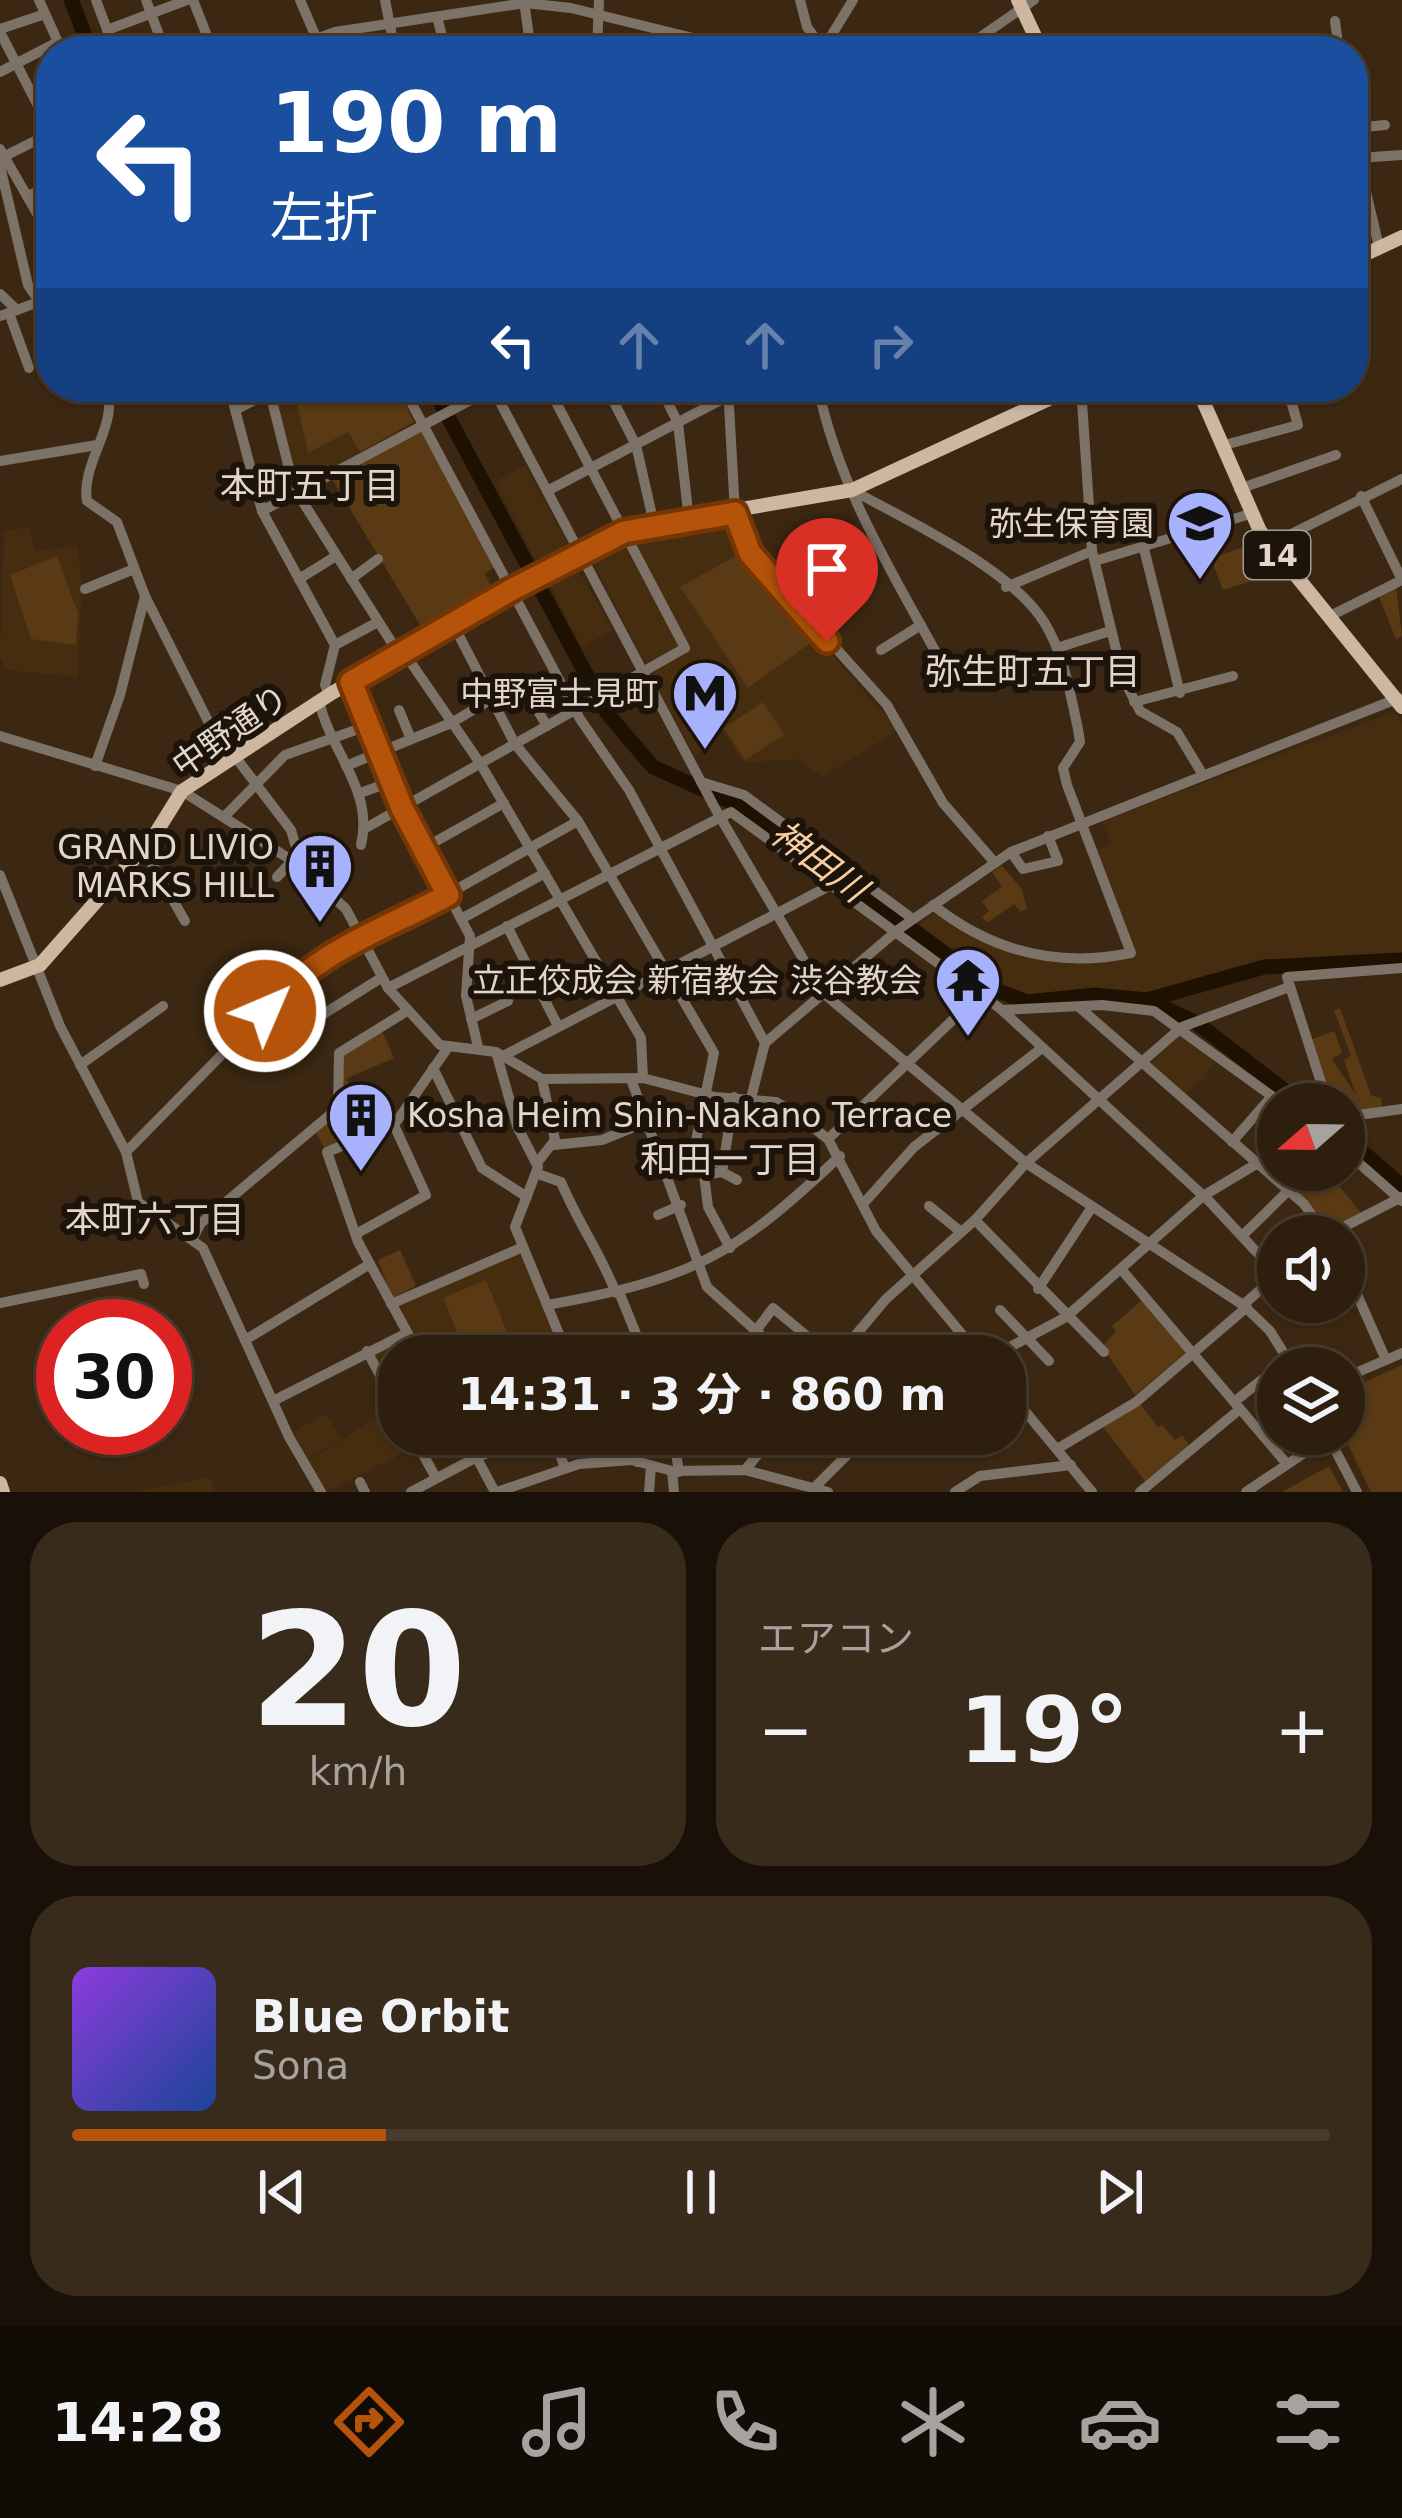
<!DOCTYPE html>
<html lang="ja">
<meta charset="utf-8">
<style>
:root{--surface:#2d1e0e;--page:#392b1c;--text:#f1f3f6;--muted:#a7a29e;--line:#483c2e;--accent:#b45309}
body{margin:0;font-family:"DejaVu Sans","Noto Sans JP",sans-serif;background:var(--page);color:var(--text);height:100vh;display:flex;flex-direction:column;font-size:45px;white-space:nowrap}
*{box-sizing:border-box;margin:0}
p{font-size:39px;color:var(--muted)}
.icon{flex:none;width:66px;height:66px;fill:none;stroke:currentColor;stroke-width:2;stroke-linecap:round;stroke-linejoin:round}
.map{position:relative;height:1492px;overflow:hidden}
.details{display:flex;flex-direction:column;gap:30px;padding:30px;background:#191008;flex:1}
.details>*{flex:none}
.banner{position:absolute;left:36px;top:36px;width:1332px;height:366px;border-radius:48px;box-shadow:0 3px 9px #0004,0 0 0 3px var(--line);background:#1a4fa0;color:#fff;overflow:hidden}
.needle{width:78px;rotate:250deg}
.buttons{position:absolute;left:1257px;top:1083px;display:grid;gap:24px}
.buttons a{display:grid;place-items:center;width:108px;height:108px;border-radius:50%;background:var(--surface);box-shadow:0 3px 9px #0004,0 0 0 3px var(--line);font-size:60px}
.speed{position:absolute;left:36px;top:1299px;display:flex;gap:24px;font-size:60px;font-weight:700;text-align:center}
.speed>*{display:grid;place-content:center;width:156px;height:156px;border-radius:50%;background:var(--surface);box-shadow:0 3px 9px #0004,0 0 0 3px var(--line);line-height:1}
.speed .limit{border:18px solid #d22;background:#fff;color:#111}
.pin{position:absolute;display:grid;place-items:center;width:102px;height:102px;color:#fff;margin:-123px -51px;border-radius:50% 50% 50% 0;rotate:-45deg;box-shadow:0 0 12px #0007}
.pin .icon{rotate:45deg}
.me{position:absolute;width:132px;margin:-66px;rotate:45deg;stroke-linejoin:round;filter:drop-shadow(0 0 9px #0008)}
.turn{display:flex;align-items:center;gap:42px;height:252px;padding:0 36px;font-size:54px}
.turn .icon{width:156px;height:156px;stroke-width:2.5}
.turn b{display:block;font-size:84px;line-height:102px}
.lanes{display:flex;align-items:center;height:114px;padding:0 36px;background:#0003;justify-content:center;gap:60px;direction:ltr}
.lanes .off{opacity:.35}
.big{font-size:90px;font-weight:700;line-height:1.1}
.details .widget{flex:1;display:flex;flex-direction:column;justify-content:center;gap:18px;min-width:0;padding:0 42px;border-radius:48px;background:var(--page)}
.details .dial{align-items:center;gap:0}
.dial b{font-size:156px;line-height:1}
.song{display:flex;align-items:center;gap:36px}
.cover{width:144px;height:144px;border-radius:18px;background:linear-gradient(135deg,hsl(270 70% 55%),hsl(220 70% 35%))}
.played{height:12px;border-radius:6px;background:linear-gradient(90deg,var(--accent) 25%,var(--line) 25%)}
.keys{display:flex;justify-content:space-around;direction:ltr}
.heat{display:flex;justify-content:space-between;align-items:center;font-size:66px;direction:ltr}
.details .tiles{flex:1;display:grid;gap:30px;grid-template-columns:1fr 1fr}
.widget:last-child{grid-column:span 2}
.trip{position:absolute;left:378px;top:1335px;width:648px;height:120px;border-radius:48px;background:var(--surface);box-shadow:0 3px 9px #0004,0 0 0 3px var(--line);font-weight:700;line-height:120px;text-align:center}
.menu{display:flex;height:192px;justify-content:space-around;align-items:center;background:#120c06;color:var(--muted)}
.menu .icon{width:84px;height:84px}
.menu .current{color:var(--accent)}
.menu b{font-size:54px;color:var(--text)}
.map>svg:first-child{display:block}
.built{fill:#462d10}
.green{fill:#5a3a14}
.lines{fill:none;stroke-linecap:round;stroke-linejoin:round}
.river{stroke:#1f1102;stroke-width:15}
.minor{stroke:#7c7267;stroke-width:10}
.major{stroke:#cdb7a1;stroke-width:14}
.route-casing{stroke:#753606;stroke-width:30}
.route{stroke:#b45309;stroke-width:21}
.labels{text-anchor:middle;dominant-baseline:central;stroke-width:12;stroke-linejoin:round;paint-order:stroke}
.shield{fill:#1c130a;stroke:#a79c90;stroke-width:3}
.shield-label{font-size:30px;font-weight:bold;fill:#e3d6c9}
.poi-label{font-size:33px;fill:#e3d6c9;stroke:#1c130a;text-anchor:end}
.street-label{font-size:33px;fill:#e3d6c9;stroke:#1c130a}
.neighbourhood-label{font-size:36px;fill:#e3d6c9;stroke:#1c130a}
.water-label{font-size:36px;font-style:italic;fill:#f7cda1;stroke:#1c130a}
</style>
<div class="map">
<svg width="1402" height="1492" viewBox="0 0 1402 1492">
<rect width="100%" height="100%" fill="#3c2812"/>
<g class="built">
<polygon points="287,387 399,387 417,420 298,487 274,396"/>
<polygon points="525,465 569,546 538,564 495,482"/>
<polygon points="734,524 749,560 898,730 822,777 799,759 743,762 702,700 704,669 697,701 715,737 695,757 649,671 688,650 631,540"/>
<polygon points="30,528 34,551 77,546 82,584 78,677 7,670 0,657 4,530"/>
<polygon points="625,542 680,646 646,664 593,563"/>
<polygon points="576,567 613,630 582,647 548,582"/>
<polygon points="1394,712 1402,722 1402,954 1258,963 1171,991 1026,995 984,980 916,928 934,913 1022,958 1097,963 1135,955 1093,851 1111,844 1102,821"/>
<polygon points="1180,1035 1218,1059 1203,1075 1207,1080 1197,1081 1186,1095 1149,1065"/>
<polygon points="522,1250 564,1356 399,1356 399,1434 436,1434 443,1448 429,1456 421,1444 326,1492 308,1461 398,1404 371,1354 412,1334 397,1305"/>
<polygon points="326,1414 341,1439 308,1459 293,1432"/>
<polygon points="210,1477 215,1492 133,1492"/>
</g>
<g class="green">
<polygon points="323,387 396,387 414,422 360,452 348,432 308,453 297,403"/>
<polygon points="421,431 494,567 485,574 493,590 423,630 332,479"/>
<polygon points="1256,543 1279,572 1223,590 1211,558"/>
<polygon points="741,553 753,574 813,641 748,688 680,587"/>
<polygon points="57,556 78,613 76,645 31,639 10,575"/>
<polygon points="1396,587 1402,636 1396,639 1378,594"/>
<polygon points="763,702 784,735 745,760 724,728"/>
<polygon points="1002,866 1021,888 1027,908 1021,912 1014,904 987,923 982,917 989,911 982,901 1002,887 992,872"/>
<polygon points="1340,1008 1371,1095 1382,1099 1381,1108 1344,1113 1344,1104 1331,1104 1310,1040 1334,1031 1342,1053 1332,1059 1356,1095 1344,1060 1351,1056 1334,1010"/>
<polygon points="382,1031 394,1058 347,1078 363,1134 326,1150 315,1131 339,1113 342,1056"/>
<polygon points="1278,1157 1278,1170 1326,1170 1362,1214 1326,1230 1265,1165"/>
<polygon points="400,1250 416,1286 392,1298 378,1260"/>
<polygon points="486,1280 513,1347 492,1356 467,1356 443,1298"/>
<polygon points="1142,1300 1186,1352 1135,1395 1102,1346 1116,1332 1112,1326"/>
<polygon points="1402,1365 1402,1492 1371,1492 1343,1434 1344,1392"/>
<polygon points="1140,1404 1158,1427 1162,1425 1175,1440 1182,1435 1189,1445 1145,1481 1103,1427"/>
<polygon points="1329,1466 1343,1492 1282,1492"/>
</g>
<g class="lines">
<g class="river">
<polyline points="71,0 91,51"/>
<polyline points="432,387 607,713 653,767 753,812 993,989 1027,1002 1095,995 1147,1000 1264,967 1402,960"/>
<polyline points="1152,1002 1197,1023 1302,1104"/>
<polyline points="1344,1136 1402,1186"/>
</g>
<g class="minor">
<polyline points="39,0 62,51"/>
<polyline points="96,0 115,51"/>
<polyline points="146,0 165,51"/>
<polyline points="193,0 213,51"/>
<polyline points="300,0 322,51"/>
<polyline points="385,0 395,51"/>
<polyline points="800,0 807,27 822,48"/>
<polyline points="524,1 531,51"/>
<polyline points="437,17 446,51"/>
<polyline points="1335,21 1339,51"/>
<polyline points="0,29 45,14"/>
<polyline points="107,30 187,0"/>
<polyline points="0,32 51,131"/>
<polyline points="282,51 335,32 525,3 571,8 746,51"/>
<polyline points="597,51 599,0"/>
<polyline points="822,51 853,0"/>
<polyline points="960,51 1034,0"/>
<polyline points="1189,51 1207,45"/>
<polyline points="0,72 58,42"/>
<polyline points="1353,121 1358,158 1402,155"/>
<polyline points="1354,128 1385,125"/>
<polyline points="0,149 51,238"/>
<polyline points="3,157 51,133"/>
<polyline points="1353,159 1358,158 1379,247"/>
<polyline points="0,166 28,285 51,319"/>
<polyline points="27,196 51,186"/>
<polyline points="0,294 17,310"/>
<polyline points="9,313 29,368"/>
<polyline points="0,316 36,303"/>
<path d="M105,387c17,34 -25,76 -18,114l30,21 28,74 63,125 83,109 8,28 -3,5"/>
<polyline points="229,387 262,511 335,645 325,685 329,695"/>
<polyline points="403,387 580,719 629,790 765,1043"/>
<polyline points="492,387 716,810 823,993 1026,1163 1243,1305 1270,1331 1293,1368"/>
<polyline points="606,387 636,445 654,524"/>
<polyline points="660,387 678,423 689,520"/>
<polyline points="728,387 735,513 750,553 887,705 943,803 995,863"/>
<path d="M818,387c22,107 82,198 133,293"/>
<polyline points="1081,387 1092,551 1123,678 1140,711 1177,732 1203,775"/>
<polyline points="270,393 294,488 399,654 407,657 480,763 641,1038 643,1078"/>
<polyline points="237,409 280,387"/>
<polyline points="1221,446 1298,425 1287,387"/>
<polyline points="0,461 97,445"/>
<polyline points="1239,489 1336,455"/>
<path d="M852,490c56,31 158,78 192,132 20,32 26,71 34,107l2,13 -17,26 4,17 64,168c-73,15 -140,-2 -198,-48"/>
<polyline points="547,491 734,393 782,387"/>
<polyline points="1361,496 1402,580"/>
<polyline points="262,511 495,387"/>
<polyline points="1269,545 1402,479"/>
<polyline points="1144,549 1180,693"/>
<polyline points="1095,561 1250,514"/>
<polyline points="299,579 336,556"/>
<polyline points="351,579 378,559"/>
<polyline points="1006,587 1092,551"/>
<polyline points="85,589 134,569"/>
<polyline points="1328,617 1402,580"/>
<polyline points="453,624 515,744 578,821 714,1053 692,1160 723,1163"/>
<polyline points="335,645 378,622"/>
<polyline points="1057,648 1110,631"/>
<polyline points="881,650 921,625"/>
<polyline points="351,683 402,808 470,936 466,996 478,1047"/>
<polyline points="526,691 547,726"/>
<path d="M319,701c12,52 55,89 42,144"/>
<polyline points="1134,702 1233,676"/>
<polyline points="399,710 411,739"/>
<polyline points="0,736 182,791 296,863 346,909 388,988 440,1045 496,1052 542,1079 643,1078 715,1097 776,1102 792,1111 828,1139 876,1231 980,1356"/>
<polyline points="95,766 120,695 145,596"/>
<polyline points="346,766 451,723 492,699"/>
<polyline points="701,782 744,795 913,919"/>
<polyline points="360,793 391,782"/>
<polyline points="224,817 285,755 367,726"/>
<polyline points="364,829 685,648 548,387"/>
<polyline points="143,848 185,921"/>
<polyline points="424,848 504,803"/>
<polyline points="1011,852 1023,869 1058,861 1048,836"/>
<polyline points="0,875 60,1026 126,1152 138,1202 203,1248 289,1437 321,1492"/>
<polyline points="277,877 292,861"/>
<polyline points="461,919 545,873"/>
<polyline points="507,926 558,1026"/>
<polyline points="361,943 578,821"/>
<polyline points="388,988 731,812 1002,1010 1102,1005 1154,1011 1283,1104"/>
<polyline points="1079,1007 1304,1204 1326,1236"/>
<polyline points="1003,1011 1209,1201 1277,1274"/>
<polyline points="471,1019 508,1001"/>
<polyline points="496,1052 517,1126 538,1167 515,1227 568,1356"/>
<polyline points="505,1055 833,884"/>
<polyline points="258,1064 298,1030 381,978"/>
<polyline points="80,1065 163,1006"/>
<polyline points="433,1068 482,1168 527,1197"/>
<polyline points="631,1079 707,1287 784,1356"/>
<polyline points="734,1097 722,1172 737,1180"/>
<polyline points="751,1098 765,1043 899,929 1011,852 1399,698"/>
<polyline points="1328,1104 1287,977 1402,968"/>
<polyline points="1344,1117 1402,1109"/>
<polyline points="366,1136 327,1152 358,1242 420,1356"/>
<polyline points="828,1139 981,993"/>
<polyline points="1232,1142 1272,1096"/>
<polyline points="554,1145 602,1140 646,1122"/>
<polyline points="1344,1150 1402,1201"/>
<polyline points="126,1152 316,959 360,940"/>
<polyline points="537,1163 555,1140 542,1079"/>
<polyline points="722,1172 704,1175 708,1207 730,1248"/>
<path d="M538,1174l23,8c18,43 38,68 55,111"/>
<polyline points="864,1203 914,1147 1042,1048"/>
<polyline points="929,1206 961,1232"/>
<polyline points="658,1215 681,1205"/>
<polyline points="975,1220 1104,1352"/>
<polyline points="356,1234 426,1195 394,1125 449,1046"/>
<polyline points="1242,1236 1289,1190"/>
<polyline points="1326,1236 1402,1197"/>
<polyline points="193,1238 201,1223 338,1108 339,1053 407,1011"/>
<polyline points="1344,1265 1386,1360"/>
<polyline points="1121,1269 1287,1464"/>
<polyline points="1038,1289 1092,1207"/>
<polyline points="619,1292 645,1356"/>
<polyline points="0,1303 141,1274 144,1284"/>
<polyline points="391,1304 523,1247"/>
<path d="M547,1305c145,-26 186,-48 293,-149"/>
<polyline points="1243,1305 1278,1274"/>
<polyline points="1000,1310 1049,1361"/>
<polyline points="245,1340 370,1264"/>
<polyline points="367,1351 399,1411"/>
<polyline points="737,1356 773,1308 831,1356"/>
<polyline points="838,1356 886,1299 975,1220 1026,1163 1182,1027 1289,987"/>
<polyline points="993,1356 1066,1317 1203,1196 1278,1151"/>
<polyline points="1344,1378 1402,1353"/>
<polyline points="1005,1387 1092,1492"/>
<polyline points="275,1400 407,1333"/>
<polyline points="1234,1402 1288,1359"/>
<polyline points="412,1434 436,1478"/>
<polyline points="464,1434 495,1492"/>
<polyline points="552,1434 565,1468"/>
<polyline points="562,1434 600,1435 632,1460 672,1471 745,1470 828,1492"/>
<polyline points="673,1434 679,1472"/>
<polyline points="1328,1436 1357,1492"/>
<polyline points="1057,1449 1136,1402 1247,1307"/>
<polyline points="637,1462 642,1434"/>
<polyline points="745,1470 775,1434"/>
<polyline points="672,1471 674,1492"/>
<polyline points="360,1482 365,1492"/>
<polyline points="813,1489 868,1434"/>
<polyline points="411,1492 477,1457 538,1434"/>
<polyline points="497,1492 579,1464 632,1460"/>
<polyline points="649,1492 651,1466"/>
<polyline points="955,1492 980,1476 1071,1465"/>
<polyline points="1140,1492 1240,1409"/>
<polyline points="1246,1492 1328,1437"/>
</g>
<g class="major">
<polyline points="1018,0 1042,51"/>
<polyline points="1353,260 1402,237"/>
<polyline points="1197,387 1260,531 1402,707"/>
<polyline points="0,980 40,965 154,836 182,791 332,693 511,589 636,527 852,490 1075,387"/>
<polyline points="0,1483 3,1492"/>
</g>
</g>
<g class="lines">
<defs>
<path id="route" d="M265,1011c53,-61 114,-79 183,-116l-46,-87 -51,-126 160,-92 113,-58 111,-19 15,40 77,88"/>
</defs>
<use href="#route" class="route-casing"/>
<use href="#route" class="route"/>
</g>
<defs>
<symbol id="school-pin" viewBox="-11 -11 22 30"><path d="M0 17L-7.5 6A9.5 9.5 0 1 1 7.5 6Z" fill="#a7b1fc" stroke="#1c130a"/><path d="M0-5L7-2L0 1L-7-2ZM-4 1L0 2.5L4 1V4Q0 6-4 4Z" fill="#111"/></symbol>
<symbol id="metro-pin" viewBox="-11 -11 22 30"><path d="M0 17L-7.5 6A9.5 9.5 0 1 1 7.5 6Z" fill="#a7b1fc" stroke="#1c130a"/><path d="M-5.5 5V-5H-3L0 0L3-5H5.5V5H3V-.5L0 4L-3-.5V5Z" fill="#111"/></symbol>
<symbol id="building-pin" viewBox="-11 -11 22 30"><path d="M0 17L-7.5 6A9.5 9.5 0 1 1 7.5 6Z" fill="#a7b1fc" stroke="#1c130a"/><path d="M-4-6H4V6H1V3H-1V6H-4ZM-2.5-4.3h1.7v1.8h-1.7ZM.8-4.3h1.7v1.8H.8ZM-2.5-1h1.7V.8h-1.7ZM.8-1h1.7V.8H.8Z" fill="#111"/></symbol>
<symbol id="temple-pin" viewBox="-11 -11 22 30"><path d="M0 17L-7.5 6A9.5 9.5 0 1 1 7.5 6Z" fill="#a7b1fc" stroke="#1c130a"/><path d="M0-6L5-2H3V0L6.5 2.5H4V6H1.5V3h-3V6H-4V2.5H-6.5L-3 0V-2H-5Z" fill="#111"/></symbol>
</defs>
<g fill-rule="evenodd">
<use href="#school-pin" x="1162" y="485" width="76" height="104"/>
<use href="#metro-pin" x="667" y="655" width="76" height="104"/>
<use href="#building-pin" x="282" y="828" width="76" height="104"/>
<use href="#temple-pin" x="930" y="942" width="76" height="104"/>
<use href="#building-pin" x="323" y="1077" width="76" height="104"/>
</g>
<g class="labels">
<rect class="shield" x="1244" y="531" width="66" height="48" rx="9"/>
<g class="shield-label">
<text x="1277" y="555">14</text>
</g>
<g class="poi-label">
<text x="1154" y="523">弥生保育園</text>
<text x="658" y="693">中野富士見町</text>
<text x="274" y="847">GRAND LIVIO<tspan x="274" dy="38">MARKS HILL</tspan></text>
<text x="922" y="980">立正佼成会 新宿教会 渋谷教会</text>
<text x="407" y="1115" text-anchor="start">Kosha Heim Shin-Nakano Terrace</text>
</g>
<g class="street-label">
<text transform="translate(230 731) rotate(-35)">中野通り</text>
</g>
<g class="neighbourhood-label">
<text x="310" y="485">本町五丁目</text>
<text x="1033" y="671">弥生町五丁目</text>
<text x="730" y="1159">和田一丁目</text>
<text x="155" y="1219">本町六丁目</text>
</g>
<g class="water-label">
<text transform="translate(819 861) rotate(37)">神田川</text>
</g>
</g>
</svg>
<div class="buttons">
<a><svg class="needle" viewBox="-14 -14 28 28"><path d="M0-13l5 13h-10z" fill="#e53935"/><path d="M0 13l5-13h-10z" fill="#a7a29e"/></svg></a>
<a><svg class="icon" aria-label="sound" viewBox="0 0 24 24"><path d="M4 9h4l5-4v14l-5-4H4zM17 9q2 3 0 6"/></svg></a>
<a><svg class="icon" aria-label="layers" viewBox="0 0 24 24"><path d="M12 4l9 5-9 5-9-5zM3 14l9 5 9-5"/></svg></a>
</div>
<div class="speed"><div class="limit">30</div></div>
<div class="pin" style="left:827px;top:641px;background:#d93025"><svg class="icon" aria-label="arrive" viewBox="0 0 24 24"><path d="M6 21V4h12l-3 4 3 4H6"/></svg></div>
<svg class="me" style="left:265px;top:1011px" viewBox="-20 -20 40 40"><circle r="17" fill="#b45309" stroke="#fff" stroke-width="3"/><path d="M0-11L8 9 0 5-8 9z" fill="#fff"/></svg>
<div class="trip">14:31 · 3 分 · 860 m</div>
<div class="banner">
<div class="turn"><svg class="icon" aria-label="left" viewBox="0 0 24 24"><path d="M17 20v-9H6M10 6l-5 5 5 5"/></svg><div><b>190 m</b>左折</div></div>
<div class="lanes"><svg class="icon" aria-label="left" viewBox="0 0 24 24"><path d="M17 20v-9H6M10 6l-5 5 5 5"/></svg><svg class="icon off" aria-label="ahead" viewBox="0 0 24 24"><path d="M12 20V5M6 11l6-6 6 6"/></svg><svg class="icon off" aria-label="ahead" viewBox="0 0 24 24"><path d="M12 20V5M6 11l6-6 6 6"/></svg><svg class="icon off" aria-label="right" viewBox="0 0 24 24"><path d="M7 20v-9h11M14 6l5 5-5 5"/></svg></div>
</div>
</div>
<section class="details">
<div class="tiles">
<div class="widget dial"><b>20</b><p>km/h</p></div>
<div class="widget"><p>エアコン</p>
<div class="heat"><a>−</a><b class="big">19°</b><a>+</a></div>
</div>
<div class="widget">
<div class="song"><i class="cover"></i><div><b>Blue Orbit</b><p>Sona</p></div></div>
<div class="played"></div>
<div class="keys"><svg class="icon" aria-label="previous" viewBox="0 0 24 24"><path d="M18 5L8 12l10 7zM5 5v14"/></svg><svg class="icon" aria-label="pause" viewBox="0 0 24 24"><path d="M8 5v14M16 5v14"/></svg><svg class="icon" aria-label="next" viewBox="0 0 24 24"><path d="M6 5l10 7-10 7zM19 5v14"/></svg></div>
</div>
</div>
</section>
<nav class="menu">
<b>14:28</b>
<svg class="icon current" aria-label="directions" viewBox="0 0 24 24"><path d="M12 3l9 9-9 9-9-9zM9 14v-3h6M13 9l2 2-2 2"/></svg>
<svg class="icon" aria-label="music" viewBox="0 0 24 24"><path d="M9 18V5l10-2v13"/><circle cx="6" cy="18" r="3"/><circle cx="16" cy="16" r="3"/></svg>
<svg class="icon" aria-label="phone" viewBox="0 0 24 24"><path d="M5 4h4l2 5-3 2q2 4 5 5l2-3 5 2v4C11 20 4 13 5 4z"/></svg>
<svg class="icon" aria-label="climate" viewBox="0 0 24 24"><path d="M12 3v18M4 7l16 10M4 17L20 7"/></svg>
<svg class="icon" aria-label="car" viewBox="0 0 24 24"><path d="M5 17H2v-5l4-1 3-4h7l3 4 3 1v5h-3M9 17h6M6 11h13"/><circle cx="7" cy="17" r="2"/><circle cx="17" cy="17" r="2"/></svg>
<svg class="icon" aria-label="filters" viewBox="0 0 24 24"><path d="M4 7h16M4 17h16"/><circle cx="9" cy="7" r="2"/><circle cx="15" cy="17" r="2"/></svg>
</nav>
